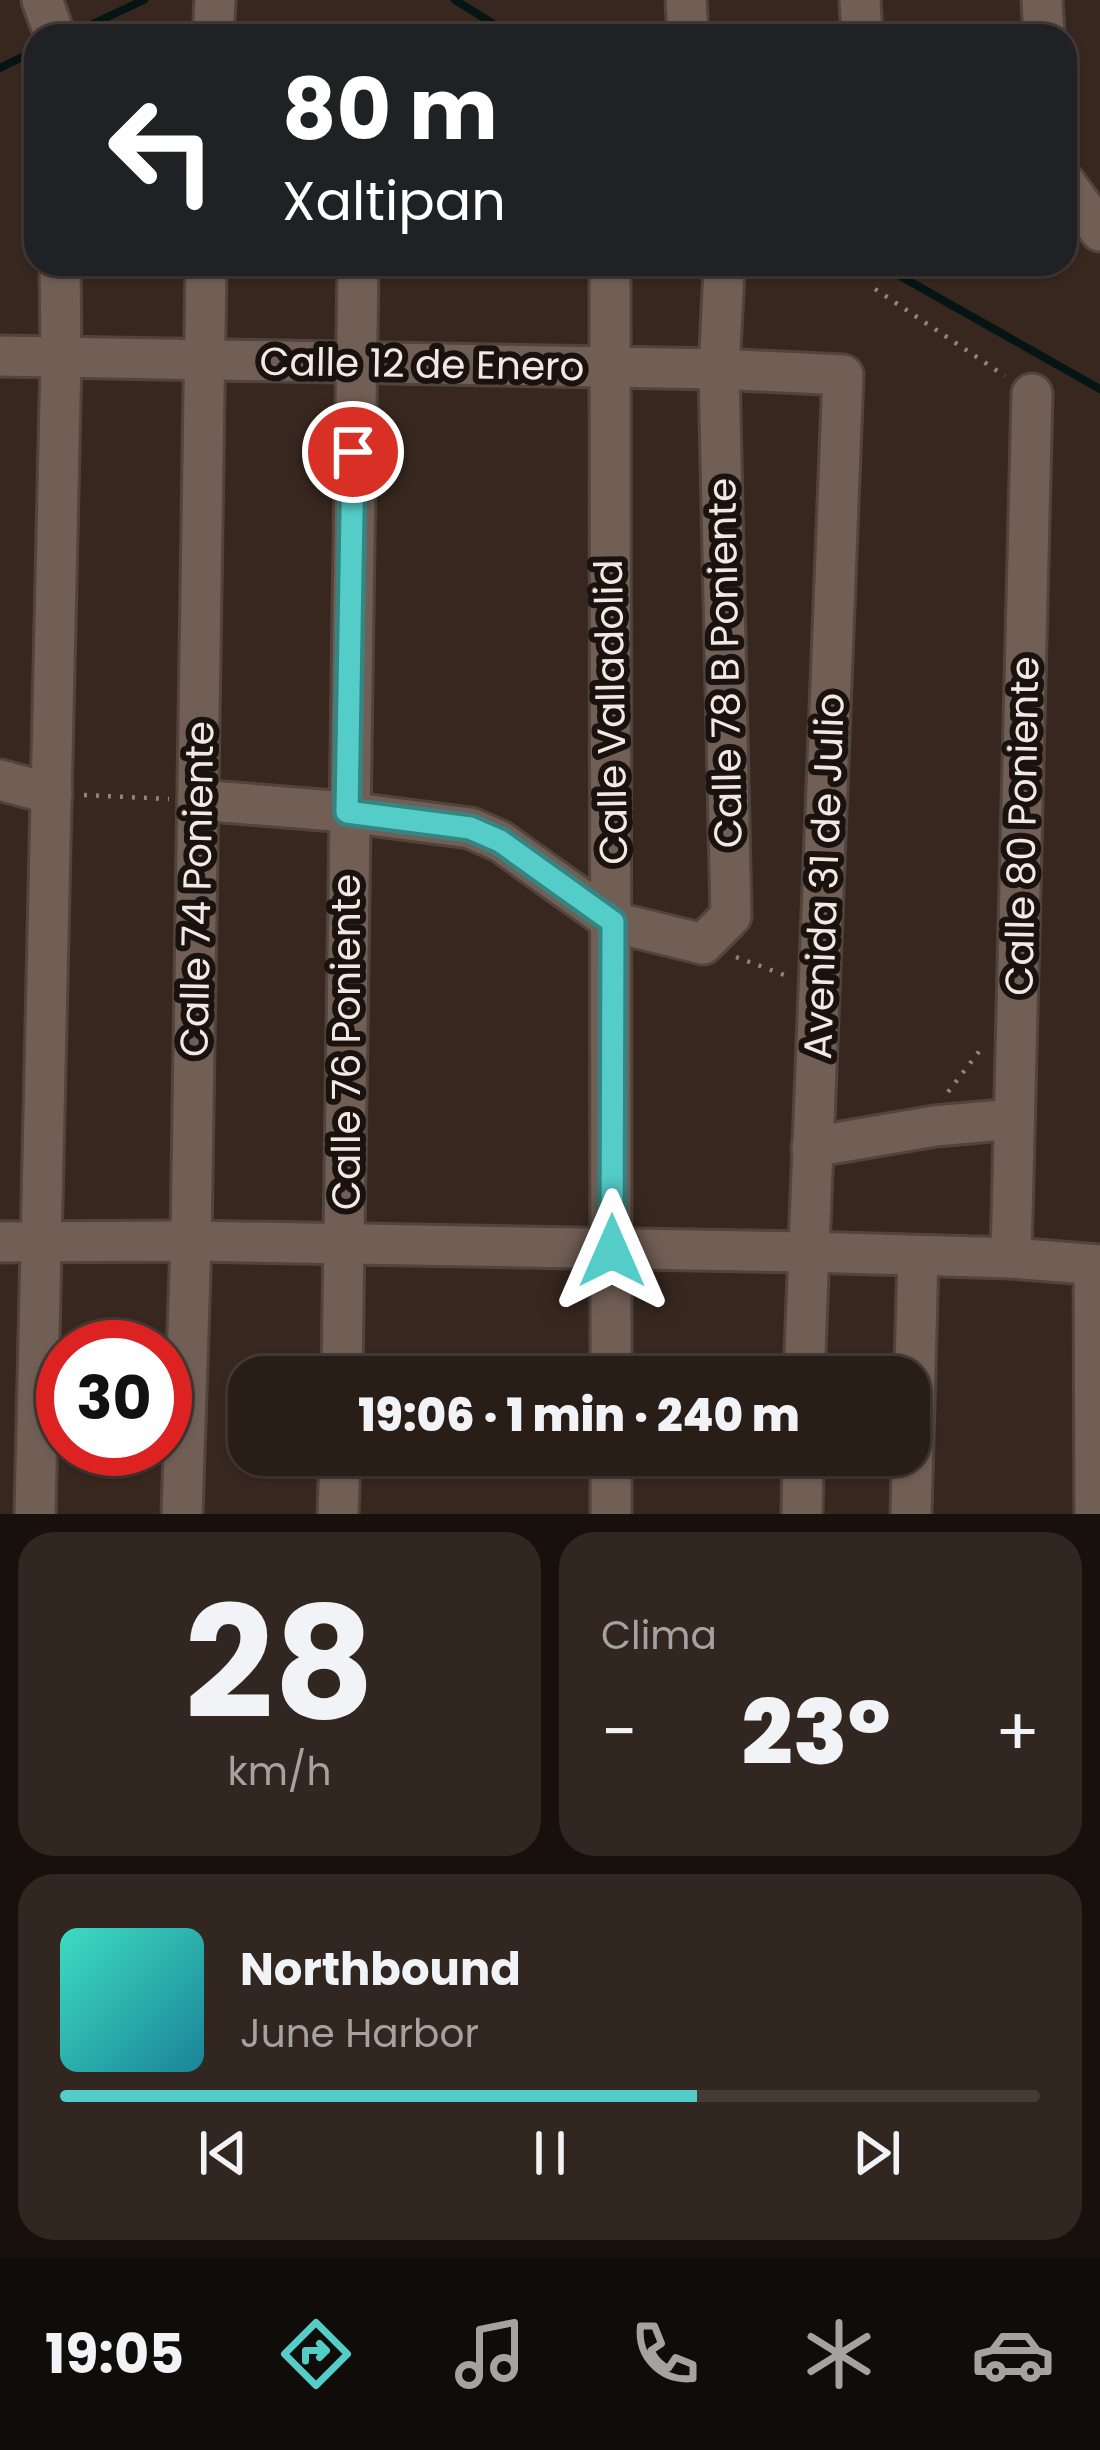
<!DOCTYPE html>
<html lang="es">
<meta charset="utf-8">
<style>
:root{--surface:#291d17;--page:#312620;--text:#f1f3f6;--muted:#a5a2a1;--line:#453b36;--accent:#54cdc8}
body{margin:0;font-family:Poppins,sans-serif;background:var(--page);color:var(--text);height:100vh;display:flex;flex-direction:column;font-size:45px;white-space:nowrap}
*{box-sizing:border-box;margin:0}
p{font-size:39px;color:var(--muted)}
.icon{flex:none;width:66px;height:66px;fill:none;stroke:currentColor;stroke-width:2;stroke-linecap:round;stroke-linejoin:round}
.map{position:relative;height:1514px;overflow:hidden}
.drawer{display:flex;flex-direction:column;gap:18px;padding:18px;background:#17100d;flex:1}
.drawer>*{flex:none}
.guide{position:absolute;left:24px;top:24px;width:1053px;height:252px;border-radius:36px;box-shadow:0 3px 9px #0004,0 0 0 3px var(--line);background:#202124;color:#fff;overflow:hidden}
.speed{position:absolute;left:36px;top:1320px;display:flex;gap:24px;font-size:60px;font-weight:700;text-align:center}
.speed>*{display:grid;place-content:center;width:156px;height:156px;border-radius:50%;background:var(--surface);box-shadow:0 3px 9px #0004,0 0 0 3px var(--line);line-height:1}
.speed .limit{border:18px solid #d22;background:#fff;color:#111}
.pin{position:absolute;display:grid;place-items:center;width:102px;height:102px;color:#fff;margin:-51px;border:6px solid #fff;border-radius:50%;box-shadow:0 3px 12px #0007}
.me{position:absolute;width:132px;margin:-66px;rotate:0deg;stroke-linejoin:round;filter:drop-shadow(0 0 9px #0008)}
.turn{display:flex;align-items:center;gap:42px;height:252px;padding:0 60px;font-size:54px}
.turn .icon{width:156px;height:156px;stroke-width:2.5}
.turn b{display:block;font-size:84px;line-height:102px}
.big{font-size:90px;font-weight:800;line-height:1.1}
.drawer .tile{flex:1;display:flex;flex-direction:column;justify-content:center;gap:18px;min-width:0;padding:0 42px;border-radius:36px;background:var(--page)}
.drawer .dial{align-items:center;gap:0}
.dial b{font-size:156px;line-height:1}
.song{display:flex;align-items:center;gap:36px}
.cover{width:144px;height:144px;border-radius:18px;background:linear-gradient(135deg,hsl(170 70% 55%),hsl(190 70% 35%))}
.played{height:12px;border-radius:6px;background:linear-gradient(90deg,var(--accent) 65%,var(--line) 65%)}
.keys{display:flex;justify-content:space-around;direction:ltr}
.heat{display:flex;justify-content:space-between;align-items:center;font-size:66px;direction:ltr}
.drawer .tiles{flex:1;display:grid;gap:18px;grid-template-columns:1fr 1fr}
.tile:last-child{grid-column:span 2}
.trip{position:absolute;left:228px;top:1356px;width:702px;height:120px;border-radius:36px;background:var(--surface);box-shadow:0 3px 9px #0004,0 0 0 3px var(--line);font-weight:800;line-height:120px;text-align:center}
.dock{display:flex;height:192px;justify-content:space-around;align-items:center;background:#100c09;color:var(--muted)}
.dock .icon{width:84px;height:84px}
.dock .active{color:var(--accent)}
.dock b{font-size:54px;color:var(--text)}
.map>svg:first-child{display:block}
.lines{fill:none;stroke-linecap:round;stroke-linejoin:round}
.stream{stroke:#041514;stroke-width:8}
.minor-casing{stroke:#51443d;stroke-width:45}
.path{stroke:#91837d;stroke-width:4.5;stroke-dasharray:3 9;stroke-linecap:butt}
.minor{stroke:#715f55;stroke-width:39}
.route-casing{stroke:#378582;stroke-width:30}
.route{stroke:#54cdc8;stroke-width:21}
.labels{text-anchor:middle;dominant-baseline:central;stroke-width:12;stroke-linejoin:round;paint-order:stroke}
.street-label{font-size:39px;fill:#f4e8e3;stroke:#19120e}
</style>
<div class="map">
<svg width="1100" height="1514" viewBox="0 0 1100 1514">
<rect width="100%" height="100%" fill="#37271f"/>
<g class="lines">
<g class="stream">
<polyline points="455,0 513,36"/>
<polyline points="67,36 144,0"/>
<polyline points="0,68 36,50"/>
<polyline points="879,264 1100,389"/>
</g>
<defs>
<g id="minor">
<polyline points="42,0 55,36"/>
<polyline points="686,0 688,36"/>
<polyline points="860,0 862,36"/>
<polyline points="1042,0 1044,36"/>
<polyline points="213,36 215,0"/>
<polyline points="1065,183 1100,231"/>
<polyline points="610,264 611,1377"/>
<polyline points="0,356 719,369 843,375 804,1377"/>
<polyline points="0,780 52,794"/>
<polyline points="198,800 347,812 470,828 500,841 613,922 703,944 731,916 719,369 724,271"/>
<polyline points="812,1147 935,1126 1014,1119"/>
<polyline points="0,1242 191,1241 807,1252 1011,1258 1100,1265"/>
<polyline points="1011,1258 1032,394"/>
<polyline points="1094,1265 1095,1514"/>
<polyline points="342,1377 358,264"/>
<polyline points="35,1514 61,357 60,264"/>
<polyline points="182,1514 191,1241 206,264"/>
<polyline points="338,1514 340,1455"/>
<polyline points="611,1514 611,1455"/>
<polyline points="802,1514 803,1455"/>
<polyline points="911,1514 918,1257"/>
</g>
</defs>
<use href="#minor" class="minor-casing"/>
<g class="path">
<polyline points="875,289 1005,376"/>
<polyline points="84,795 169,799"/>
<polyline points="736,957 787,976"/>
<polyline points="948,1092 981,1049"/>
</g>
<use href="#minor" class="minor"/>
</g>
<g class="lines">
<defs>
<polyline id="route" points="353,452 347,812 470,828 500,841 613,922 612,1251"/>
</defs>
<use href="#route" class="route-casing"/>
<use href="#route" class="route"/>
</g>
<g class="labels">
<g class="street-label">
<text transform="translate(422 364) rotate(1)">Calle 12 de Enero</text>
<text transform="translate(725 663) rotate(-91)">Calle 78 B Poniente</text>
<text transform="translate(611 712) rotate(-91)">Calle Valladolid</text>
<text transform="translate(1022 826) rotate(-89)">Calle 80 Poniente</text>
<text transform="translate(824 876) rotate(-88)">Avenida 31 de Julio</text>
<text transform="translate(197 889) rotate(-89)">Calle 74 Poniente</text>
<text transform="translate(346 1042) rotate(-90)">Calle 76 Poniente</text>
</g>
</g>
</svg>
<div class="speed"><div class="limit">30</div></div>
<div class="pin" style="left:353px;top:452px;background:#d93025"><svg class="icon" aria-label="arrive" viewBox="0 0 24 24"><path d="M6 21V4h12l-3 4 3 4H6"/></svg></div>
<svg class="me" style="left:612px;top:1251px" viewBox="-20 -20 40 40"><path d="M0-17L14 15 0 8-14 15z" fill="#54cdc8" stroke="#fff" stroke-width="4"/></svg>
<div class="trip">19:06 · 1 min · 240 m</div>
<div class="guide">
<div class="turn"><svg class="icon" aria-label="left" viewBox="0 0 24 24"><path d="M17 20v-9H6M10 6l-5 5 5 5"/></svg><div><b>80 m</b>Xaltipan</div></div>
</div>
</div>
<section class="drawer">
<div class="tiles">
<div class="tile dial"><b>28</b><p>km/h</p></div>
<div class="tile"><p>Clima</p>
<div class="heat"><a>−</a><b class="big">23°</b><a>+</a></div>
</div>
<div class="tile">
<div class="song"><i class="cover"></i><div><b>Northbound</b><p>June Harbor</p></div></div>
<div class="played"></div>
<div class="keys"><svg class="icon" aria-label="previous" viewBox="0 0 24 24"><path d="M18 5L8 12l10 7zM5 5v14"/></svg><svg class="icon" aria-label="pause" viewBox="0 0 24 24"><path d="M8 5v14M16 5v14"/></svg><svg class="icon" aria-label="next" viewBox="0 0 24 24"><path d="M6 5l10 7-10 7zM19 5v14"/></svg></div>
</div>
</div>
</section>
<nav class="dock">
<b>19:05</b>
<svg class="icon active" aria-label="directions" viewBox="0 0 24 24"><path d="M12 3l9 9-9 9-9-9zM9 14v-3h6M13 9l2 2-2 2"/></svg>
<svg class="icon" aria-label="music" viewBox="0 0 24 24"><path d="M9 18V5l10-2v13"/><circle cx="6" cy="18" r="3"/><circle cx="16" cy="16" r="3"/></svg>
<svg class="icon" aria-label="phone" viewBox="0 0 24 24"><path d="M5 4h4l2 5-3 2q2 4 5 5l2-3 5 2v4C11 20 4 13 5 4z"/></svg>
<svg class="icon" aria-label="climate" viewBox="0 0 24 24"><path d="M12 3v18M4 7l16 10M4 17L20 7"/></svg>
<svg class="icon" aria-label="car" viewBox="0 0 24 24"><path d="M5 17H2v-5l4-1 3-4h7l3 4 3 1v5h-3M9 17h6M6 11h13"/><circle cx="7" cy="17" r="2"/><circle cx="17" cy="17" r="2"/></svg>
</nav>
